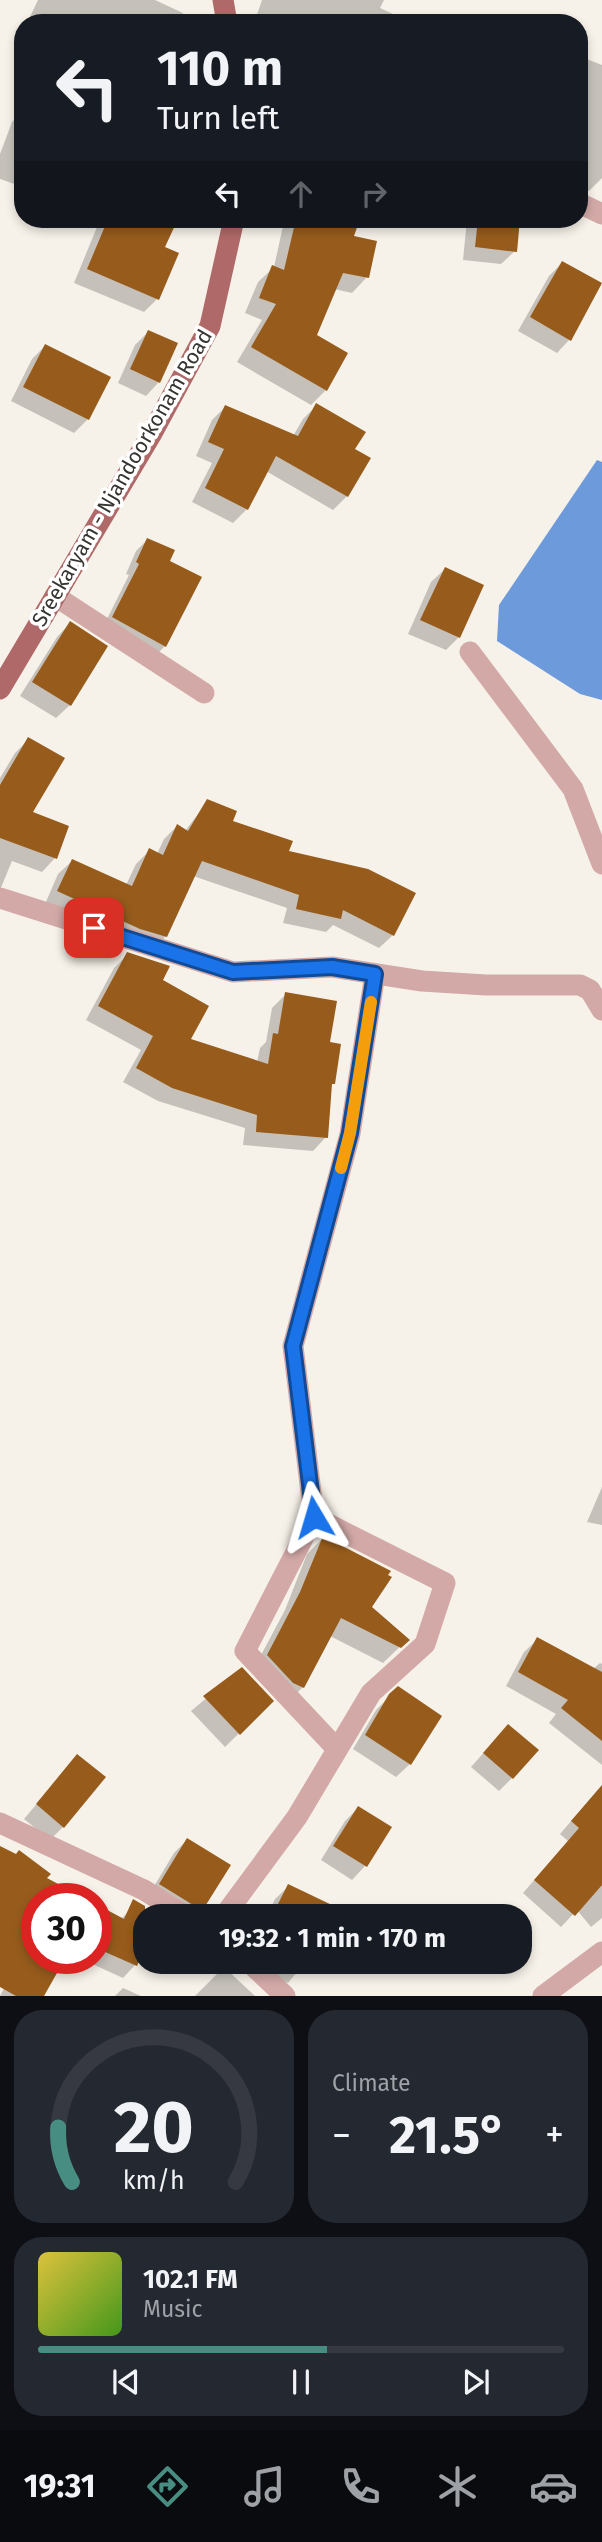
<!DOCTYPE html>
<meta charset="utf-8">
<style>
:root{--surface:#171b24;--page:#242831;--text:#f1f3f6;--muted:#9ea1a6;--line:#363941;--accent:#488d82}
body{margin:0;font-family:"Fira Sans",sans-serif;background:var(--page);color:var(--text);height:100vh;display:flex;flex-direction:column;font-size:26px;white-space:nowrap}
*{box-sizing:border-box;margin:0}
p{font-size:23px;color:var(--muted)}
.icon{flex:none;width:38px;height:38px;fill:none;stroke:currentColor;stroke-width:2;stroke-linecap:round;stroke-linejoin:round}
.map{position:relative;height:1996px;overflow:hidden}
.drawer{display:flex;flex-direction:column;gap:14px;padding:14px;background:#0d0f14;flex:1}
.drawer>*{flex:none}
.top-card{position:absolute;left:14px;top:14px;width:574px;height:214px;border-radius:28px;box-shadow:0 4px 10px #0003;background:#171b24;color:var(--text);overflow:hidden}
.speed{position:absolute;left:21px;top:1883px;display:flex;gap:14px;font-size:35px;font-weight:700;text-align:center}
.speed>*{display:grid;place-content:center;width:91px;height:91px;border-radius:50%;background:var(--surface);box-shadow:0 4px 10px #0003;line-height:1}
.speed .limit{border:10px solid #d22;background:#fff;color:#111}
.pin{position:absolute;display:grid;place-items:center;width:60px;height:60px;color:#fff;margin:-30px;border-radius:14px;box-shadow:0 4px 10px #0006}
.me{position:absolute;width:77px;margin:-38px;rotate:353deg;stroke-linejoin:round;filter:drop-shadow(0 0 5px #0008)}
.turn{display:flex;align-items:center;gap:24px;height:147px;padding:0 28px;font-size:32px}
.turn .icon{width:91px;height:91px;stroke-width:2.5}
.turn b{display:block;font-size:49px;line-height:60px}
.lanes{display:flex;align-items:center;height:66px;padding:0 28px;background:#0003;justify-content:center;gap:35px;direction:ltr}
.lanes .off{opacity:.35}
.big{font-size:52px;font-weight:700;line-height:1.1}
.drawer .card{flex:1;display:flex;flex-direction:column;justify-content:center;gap:10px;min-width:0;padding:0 24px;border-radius:28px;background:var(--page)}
.drawer .dial{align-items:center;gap:0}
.dial svg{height:182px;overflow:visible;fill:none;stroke:var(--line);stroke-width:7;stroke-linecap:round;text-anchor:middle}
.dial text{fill:var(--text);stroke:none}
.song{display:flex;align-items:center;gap:21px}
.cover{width:84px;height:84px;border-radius:10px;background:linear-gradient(135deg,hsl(50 70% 55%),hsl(100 70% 35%))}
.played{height:7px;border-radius:4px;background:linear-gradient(90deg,var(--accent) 55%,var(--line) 55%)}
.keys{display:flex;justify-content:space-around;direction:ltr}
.heat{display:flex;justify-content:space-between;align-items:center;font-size:38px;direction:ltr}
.drawer .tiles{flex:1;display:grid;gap:14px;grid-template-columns:1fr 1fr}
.card:last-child{grid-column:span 2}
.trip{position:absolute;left:133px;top:1904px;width:399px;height:70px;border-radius:28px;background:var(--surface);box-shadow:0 4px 10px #0003;font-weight:700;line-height:70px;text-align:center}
.dock{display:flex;height:112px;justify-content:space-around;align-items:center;background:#090b0e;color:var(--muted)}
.dock .icon{width:49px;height:49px}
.dock .on{color:var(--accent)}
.dock b{font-size:32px;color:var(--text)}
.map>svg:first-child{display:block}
.water{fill:#6c9ada}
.shadow{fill:#0003}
.building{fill:#975c1c}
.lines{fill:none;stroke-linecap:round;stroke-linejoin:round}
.minor{stroke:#d2a9a7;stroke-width:21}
.major{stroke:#b06969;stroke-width:21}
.route-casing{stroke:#114b97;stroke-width:18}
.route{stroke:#1a73e8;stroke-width:12}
.slow{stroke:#f59e0b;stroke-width:12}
.labels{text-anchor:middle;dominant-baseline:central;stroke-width:7;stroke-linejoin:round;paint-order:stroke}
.street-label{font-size:21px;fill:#373532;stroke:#fff}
</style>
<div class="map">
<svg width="602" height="1996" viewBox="0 0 602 1996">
<rect width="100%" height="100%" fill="#f7f2e9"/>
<polygon class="water" points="597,460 602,462 602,700 580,694 497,641 499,605"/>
<g class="shadow">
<polygon points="38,0 155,0 183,13 178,23 27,23"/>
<polygon points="262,0 384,0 380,8 404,19 405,23 254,23"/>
<polygon points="579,56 602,65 602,178 589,191 579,186"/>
<polygon points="23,111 23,187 0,179 0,154 12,122"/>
<polygon points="94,219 176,219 163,248 157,299 144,312 74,283 97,227 91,224"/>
<polygon points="270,219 358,219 351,237 367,277 352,293 334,289 315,336 326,390 311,405 237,362 262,320 245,313 258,282 274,267 283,226"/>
<polygon points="467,219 518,219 515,251 501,264 463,260"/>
<polygon points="562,263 601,285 570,339 557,353 518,331 549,276"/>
<polygon points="148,332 159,382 146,396 118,383 135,345"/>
<polygon points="45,346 88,419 74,433 11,401 32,359"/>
<polygon points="316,406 353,449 369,458 347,496 333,510 266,471 247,509 233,523 192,502 212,463 196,456 212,420 225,407 293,436 303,419"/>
<polygon points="147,540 168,562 165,646 154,657 102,629 129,575 126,574 136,551"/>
<polygon points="445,569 459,637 446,650 408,634 431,582"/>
<polygon points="70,623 70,705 56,718 20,696 57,637"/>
<polygon points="29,739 31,813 55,858 42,872 12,861 0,890 0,778 15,753"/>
<polygon points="208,801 230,822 287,853 393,935 379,948 333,925 326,932 283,923 287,908 193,876 166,936 152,950 45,904 58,874 72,861 126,885 136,864 150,850 157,854 164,839 177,826 185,831"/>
<polygon points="128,954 160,981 188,1040 257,1062 260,1048 266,1042 272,1008 286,994 328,1044 333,1083 330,1086 326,1137 313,1151 243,1145 245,1128 158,1101 123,1082 141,1050 86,1020 114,968"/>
<polygon points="602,1487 602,1525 587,1522"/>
<polygon points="323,1538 369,1607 407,1640 383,1663 330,1636 303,1687 287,1703 252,1672 285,1610 307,1554"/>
<polygon points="538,1639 593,1669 600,1663 602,1664 602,1765 549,1723 556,1714 506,1686 524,1652"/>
<polygon points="241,1669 272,1701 225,1747 191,1711"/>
<polygon points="390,1696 410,1764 396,1777 353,1749 376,1710"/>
<polygon points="495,1740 512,1778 499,1791 471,1767"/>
<polygon points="77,1756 63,1827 50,1840 24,1819"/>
<polygon points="602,1785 602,1918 591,1927 577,1910 561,1927 523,1893 568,1841 560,1834"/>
<polygon points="358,1808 389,1828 365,1866 352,1880 321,1860 345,1821"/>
<polygon points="187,1840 204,1905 193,1916 150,1893 174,1853"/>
<polygon points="0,1848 37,1899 37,1958 63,1958 42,1996 0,1996 12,1972 0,1963"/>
<polygon points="289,1886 332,1907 328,1916 267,1916 275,1899"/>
<polygon points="96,1906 121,1919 129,1911 145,1917 145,1943 135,1965 123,1978 79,1958 96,1958"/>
<polygon points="245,1962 305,1962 288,1983"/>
<polygon points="224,1967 255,1996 195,1996"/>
<polygon points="123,1988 141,1996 115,1996"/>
</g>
<g class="building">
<polygon points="108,219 178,219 165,247 179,253 159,300 87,269"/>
<polygon points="296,219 360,219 354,236 377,241 369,278 343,273 317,335 348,353 327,391 251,347 276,304 259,298 272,265 284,270"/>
<polygon points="478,219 520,219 517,252 475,247"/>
<polygon points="562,261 602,283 571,341 530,317"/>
<polygon points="148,330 178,343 160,383 130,369"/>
<polygon points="45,344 111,377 89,420 23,387"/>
<polygon points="316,403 366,432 355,449 371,458 348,497 276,456 248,510 205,488 224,449 208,442 225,405 298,436"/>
<polygon points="147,538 175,550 170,561 202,577 166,647 112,617 139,564 136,562"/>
<polygon points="445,567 484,585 460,638 420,620"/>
<polygon points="70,621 108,646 71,706 32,682"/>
<polygon points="28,737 65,758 33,812 69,826 57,859 0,838 0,785"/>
<polygon points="207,799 237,811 233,821 293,841 289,851 368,869 416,893 394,936 343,910 341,919 296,909 299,895 202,861 167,937 140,929 57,891 72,859 132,886 149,848 163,855 177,824 188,831"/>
<polygon points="127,952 170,966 163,980 209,1006 191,1039 268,1064 273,1033 278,1034 285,992 337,1001 330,1042 341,1044 335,1084 332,1084 328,1138 256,1132 257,1115 172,1088 136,1068 153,1036 98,1006"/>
<polygon points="323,1536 391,1571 388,1575 392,1577 372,1607 410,1640 401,1648 341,1618 304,1688 293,1683 267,1655 300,1592"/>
<polygon points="537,1637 602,1672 602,1741 561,1708 568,1700 518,1672"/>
<polygon points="242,1667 274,1701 240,1735 203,1696"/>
<polygon points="398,1686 442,1716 411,1765 365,1735 389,1694"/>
<polygon points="508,1724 539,1750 513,1779 483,1753"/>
<polygon points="77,1754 106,1777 64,1828 36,1804"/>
<polygon points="602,1785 602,1885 575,1916 534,1880 579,1828 571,1821"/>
<polygon points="358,1806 392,1827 367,1867 333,1846"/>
<polygon points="187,1838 231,1865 199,1916 193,1905 159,1884"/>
<polygon points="0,1846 16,1854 19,1850 51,1874 47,1878 86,1899 37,1899 37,1961 57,1973 44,1996 16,1996 0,1987"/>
<polygon points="288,1884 334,1906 330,1916 272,1916"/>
<polygon points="133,1899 145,1906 145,1947 137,1966 96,1948 96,1904 124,1919"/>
</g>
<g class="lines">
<g class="minor">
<polyline points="579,203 602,214"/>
<polyline points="55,596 204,693"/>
<polyline points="470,652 573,789 602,864"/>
<polyline points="0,898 233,972 332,967 422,981 486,985 580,985 590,990 602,1010"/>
<polyline points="314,1517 245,1651 337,1749"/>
<polyline points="0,1823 144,1890 186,1916"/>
<polyline points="224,1916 297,1817 371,1693 425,1644 445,1583 314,1517 293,1346 350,1134 375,974"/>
<polyline points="249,1962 285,1996"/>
<polyline points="543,1996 602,1952"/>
</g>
<g class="major">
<polyline points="223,0 227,23"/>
<polyline points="0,689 151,435 210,326 234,219"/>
</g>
</g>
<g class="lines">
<defs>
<polyline id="route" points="94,928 233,972 332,967 375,974 350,1133 293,1346 314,1517"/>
</defs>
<use href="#route" class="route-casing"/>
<use href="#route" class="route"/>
<polyline class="slow" points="341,1168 350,1133 371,1002"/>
</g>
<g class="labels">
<g class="street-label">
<text transform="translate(122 478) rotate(-60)">Sreekaryam - Njandoorkonam Road</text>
</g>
</g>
</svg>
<div class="speed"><div class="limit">30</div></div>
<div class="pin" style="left:94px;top:928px;background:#d93025"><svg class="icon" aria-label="arrive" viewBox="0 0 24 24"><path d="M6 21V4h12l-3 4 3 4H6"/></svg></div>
<svg class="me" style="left:314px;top:1517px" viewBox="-20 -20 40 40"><path d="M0-17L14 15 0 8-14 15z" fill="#1a73e8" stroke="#fff" stroke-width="4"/></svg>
<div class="trip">19:32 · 1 min · 170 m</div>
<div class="top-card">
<div class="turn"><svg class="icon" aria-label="left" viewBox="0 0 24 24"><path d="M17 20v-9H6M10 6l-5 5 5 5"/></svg><div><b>110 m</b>Turn left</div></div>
<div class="lanes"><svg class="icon" aria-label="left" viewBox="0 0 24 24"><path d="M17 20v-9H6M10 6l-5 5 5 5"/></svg><svg class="icon off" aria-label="ahead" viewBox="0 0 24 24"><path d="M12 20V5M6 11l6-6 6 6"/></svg><svg class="icon off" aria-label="right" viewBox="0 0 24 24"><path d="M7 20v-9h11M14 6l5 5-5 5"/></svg></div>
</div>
</div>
<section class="drawer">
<div class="tiles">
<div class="card dial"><svg viewBox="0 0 100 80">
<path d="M14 69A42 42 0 1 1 86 69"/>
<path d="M14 69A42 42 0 0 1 8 45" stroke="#488d82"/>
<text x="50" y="56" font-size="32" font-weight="700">20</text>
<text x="50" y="72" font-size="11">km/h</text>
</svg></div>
<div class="card"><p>Climate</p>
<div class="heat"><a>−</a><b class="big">21.5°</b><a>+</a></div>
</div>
<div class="card">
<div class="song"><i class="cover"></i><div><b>102.1 FM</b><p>Music</p></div></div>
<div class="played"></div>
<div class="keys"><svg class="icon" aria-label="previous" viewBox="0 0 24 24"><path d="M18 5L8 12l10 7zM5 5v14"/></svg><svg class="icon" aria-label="pause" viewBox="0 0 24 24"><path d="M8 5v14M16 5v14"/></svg><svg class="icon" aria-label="next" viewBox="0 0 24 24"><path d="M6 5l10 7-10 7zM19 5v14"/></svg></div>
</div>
</div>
</section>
<nav class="dock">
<b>19:31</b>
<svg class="icon on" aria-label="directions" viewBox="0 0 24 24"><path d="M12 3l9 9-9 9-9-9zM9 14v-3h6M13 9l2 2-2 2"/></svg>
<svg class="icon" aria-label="music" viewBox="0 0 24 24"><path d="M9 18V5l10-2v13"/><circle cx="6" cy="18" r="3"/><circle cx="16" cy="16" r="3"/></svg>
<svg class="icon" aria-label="phone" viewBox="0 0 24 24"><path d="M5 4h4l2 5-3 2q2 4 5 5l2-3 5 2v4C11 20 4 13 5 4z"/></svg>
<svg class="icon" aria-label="climate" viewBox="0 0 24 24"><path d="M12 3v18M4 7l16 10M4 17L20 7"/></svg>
<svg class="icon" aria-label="car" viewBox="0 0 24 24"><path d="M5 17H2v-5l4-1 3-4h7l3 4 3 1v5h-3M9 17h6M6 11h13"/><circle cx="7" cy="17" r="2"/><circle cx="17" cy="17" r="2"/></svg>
</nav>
